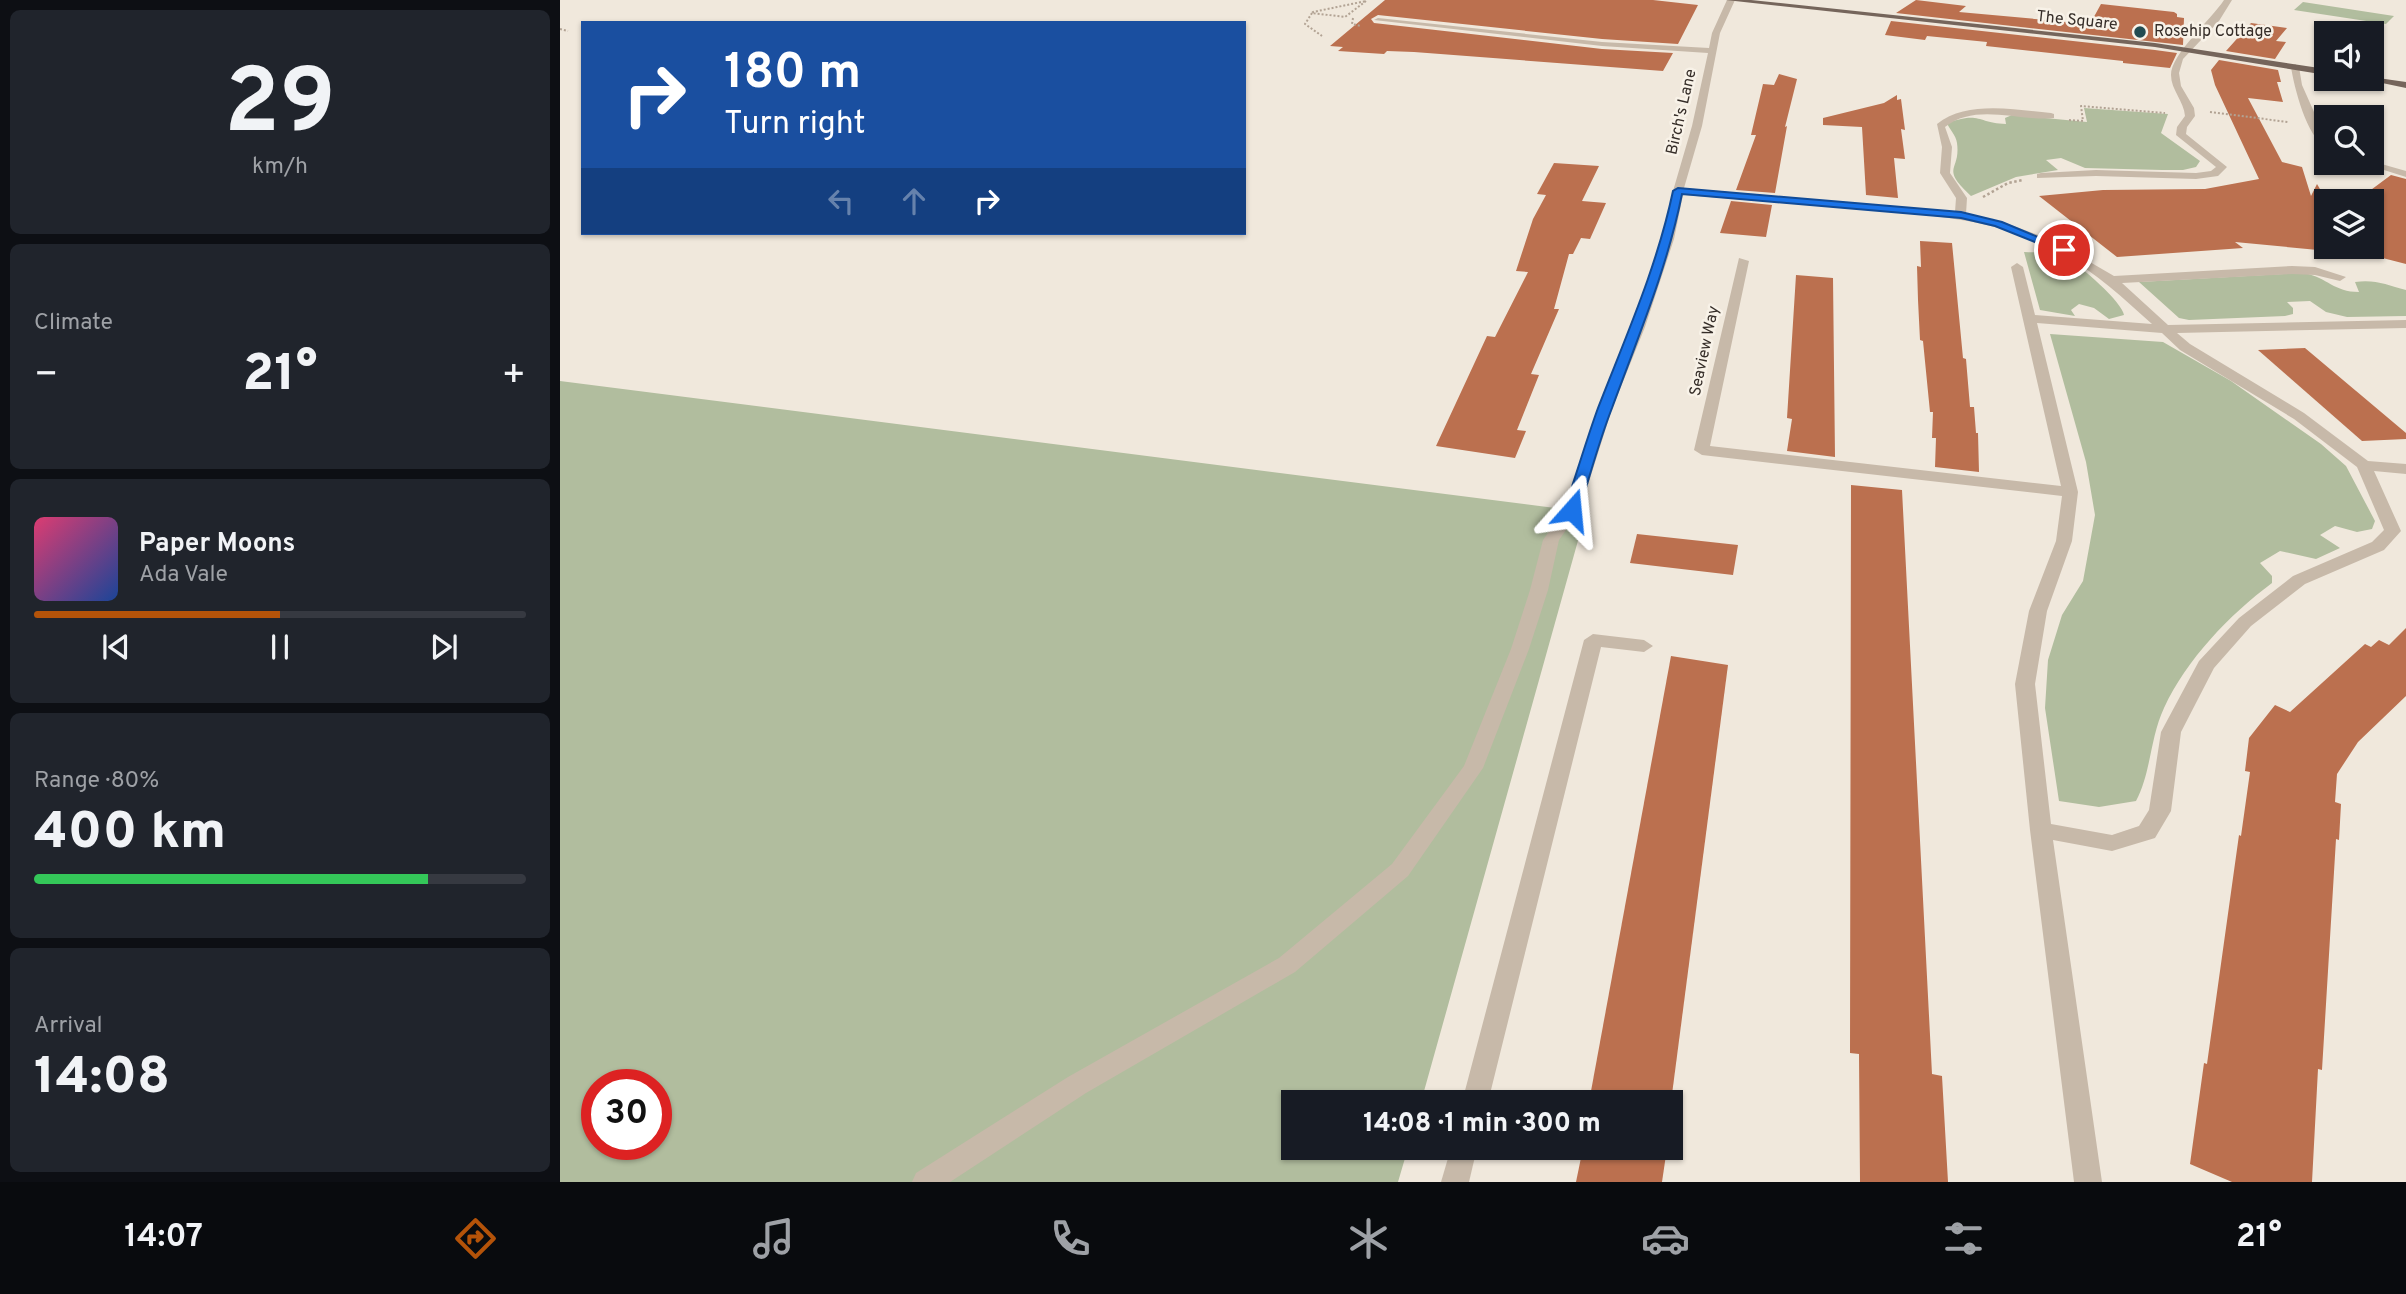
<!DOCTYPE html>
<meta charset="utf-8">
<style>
:root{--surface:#171b24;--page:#20242c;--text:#f1f3f6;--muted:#9ea1a6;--line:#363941;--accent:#b45309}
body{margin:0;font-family:Overpass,sans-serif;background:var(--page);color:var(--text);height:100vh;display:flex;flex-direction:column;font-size:26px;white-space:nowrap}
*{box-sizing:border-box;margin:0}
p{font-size:23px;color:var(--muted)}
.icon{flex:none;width:38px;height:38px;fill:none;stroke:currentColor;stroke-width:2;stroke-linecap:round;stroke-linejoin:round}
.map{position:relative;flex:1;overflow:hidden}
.sheet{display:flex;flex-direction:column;gap:10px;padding:10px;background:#0d0f14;width:560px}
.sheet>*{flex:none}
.top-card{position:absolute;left:21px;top:21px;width:665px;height:214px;border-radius:0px;box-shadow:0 2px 5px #0004;background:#1a4fa0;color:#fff;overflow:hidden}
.buttons{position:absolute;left:1754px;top:21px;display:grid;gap:14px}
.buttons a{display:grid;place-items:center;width:70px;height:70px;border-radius:0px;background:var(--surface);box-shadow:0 2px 5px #0004;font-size:35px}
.speed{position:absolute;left:21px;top:1069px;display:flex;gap:14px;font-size:35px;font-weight:700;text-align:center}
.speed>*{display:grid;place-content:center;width:91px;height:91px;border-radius:50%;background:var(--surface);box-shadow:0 2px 5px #0004;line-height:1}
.speed .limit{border:10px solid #d22;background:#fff;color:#111}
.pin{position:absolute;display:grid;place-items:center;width:60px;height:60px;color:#fff;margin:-30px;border:4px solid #fff;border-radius:50%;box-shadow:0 2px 7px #0007}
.me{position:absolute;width:77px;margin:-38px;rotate:18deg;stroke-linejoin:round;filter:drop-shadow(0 0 5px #0008)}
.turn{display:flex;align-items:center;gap:24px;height:147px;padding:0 28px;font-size:32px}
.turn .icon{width:91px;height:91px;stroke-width:2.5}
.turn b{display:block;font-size:49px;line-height:60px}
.lanes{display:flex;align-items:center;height:66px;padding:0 28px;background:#0003;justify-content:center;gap:35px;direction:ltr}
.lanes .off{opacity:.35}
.big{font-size:52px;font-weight:800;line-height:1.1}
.sheet .widget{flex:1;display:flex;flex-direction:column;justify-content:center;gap:10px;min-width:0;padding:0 24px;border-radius:10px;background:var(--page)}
.sheet .dial{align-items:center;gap:0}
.dial b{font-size:91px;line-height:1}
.song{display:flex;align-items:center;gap:21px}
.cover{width:84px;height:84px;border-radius:10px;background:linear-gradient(135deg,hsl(340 70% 55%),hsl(220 70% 35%))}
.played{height:7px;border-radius:4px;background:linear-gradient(90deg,var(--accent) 50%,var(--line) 50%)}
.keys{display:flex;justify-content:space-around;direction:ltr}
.heat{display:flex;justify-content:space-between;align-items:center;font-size:38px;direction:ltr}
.charge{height:10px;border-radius:5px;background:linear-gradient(90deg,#34c759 80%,var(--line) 0)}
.trip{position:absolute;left:721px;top:1090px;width:402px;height:70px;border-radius:0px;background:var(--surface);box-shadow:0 2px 5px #0004;font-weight:800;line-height:70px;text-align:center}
.menu{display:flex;height:112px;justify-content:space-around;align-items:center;background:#090b0e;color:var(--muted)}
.menu .icon{width:49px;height:49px}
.menu .active{color:var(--accent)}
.menu b{font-size:32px;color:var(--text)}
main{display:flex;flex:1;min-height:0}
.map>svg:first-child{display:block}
.green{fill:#b1bd9e;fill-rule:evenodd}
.building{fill:#bb704f}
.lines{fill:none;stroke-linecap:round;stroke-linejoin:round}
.path-far1{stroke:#b2a394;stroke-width:2;stroke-dasharray:2 2;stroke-linecap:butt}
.path{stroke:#b2a394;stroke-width:2.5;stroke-dasharray:2.5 2.5;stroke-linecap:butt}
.minor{fill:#c7b9a9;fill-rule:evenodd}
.major{fill:#75655b;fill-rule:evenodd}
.route{fill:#1a73e8;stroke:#114b97;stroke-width:2}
.poi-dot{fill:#224c52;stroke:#f8f2e8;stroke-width:2.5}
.labels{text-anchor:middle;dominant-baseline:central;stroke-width:5;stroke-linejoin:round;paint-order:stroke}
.far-street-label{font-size:16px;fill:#352d28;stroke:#f8f2e8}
.far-poi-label{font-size:16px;fill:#352d28;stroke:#f8f2e8;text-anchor:start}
</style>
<main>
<section class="sheet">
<div class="widget dial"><b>29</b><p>km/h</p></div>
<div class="widget"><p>Climate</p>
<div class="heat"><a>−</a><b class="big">21°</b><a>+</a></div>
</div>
<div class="widget">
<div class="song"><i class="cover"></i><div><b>Paper Moons</b><p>Ada Vale</p></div></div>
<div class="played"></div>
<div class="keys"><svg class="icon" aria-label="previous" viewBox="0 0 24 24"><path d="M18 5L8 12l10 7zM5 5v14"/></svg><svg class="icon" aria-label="pause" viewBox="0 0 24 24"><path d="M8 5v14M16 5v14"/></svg><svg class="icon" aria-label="next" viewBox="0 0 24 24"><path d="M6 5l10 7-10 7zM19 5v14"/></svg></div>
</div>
<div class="widget"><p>Range · 80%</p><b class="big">400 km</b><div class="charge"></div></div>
<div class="widget"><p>Arrival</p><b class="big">14:08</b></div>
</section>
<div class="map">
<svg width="1846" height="1182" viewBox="0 0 1846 1182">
<rect width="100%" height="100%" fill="#f0e8dc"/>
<g class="green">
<polygon points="1743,2 1834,16 1826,24 1734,10"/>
<path d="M1524,108l84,6 -7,19 39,28 -4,6 -13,3h-21l-77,-2 -24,-10 -15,2 12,10 -42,7 -45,19c-32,-30 -10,-24 -14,-53 -1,-8 -8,-14 -10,-20 34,-12 30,0 59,1l-1,-6 7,-3 75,7z"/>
<path d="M1464,252c13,1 31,-1 43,6 13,7 56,45 57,57l-15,4 -15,-11 -15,-4 -8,6 4,6 -35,-6z"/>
<path d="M1744,273c24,5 30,19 55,19l-4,-10c20,-3 32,3 51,8v26l-59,1 -21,-5 -16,-11 -23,1 6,6v6l-8,2 -96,4 -10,-2 -40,-36z"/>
<path d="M1490,334l113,8 68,39 90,63 25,22 29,55 -3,8 -15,3 -22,-6 -15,9 20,13 -24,11 -36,-8 -20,12 12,13v7c-43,32 -85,76 -108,125 -14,30 -13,65 -28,93l-37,6 -40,-6 -14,-93 3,-48 14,-45 21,-34 12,-66 -9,-53z"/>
<path d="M0,381l1026,131 -165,590h-128v46h115l-10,34h-838zM37,1085h59v59h-59z"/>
</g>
<g class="building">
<polygon points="825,0 1093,0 1138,5 1118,44 1042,39 818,15 811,19 814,23 1042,49 1113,53 1103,71 854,52 827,51 824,54 778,51 783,47 770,46"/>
<polygon points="1356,0 1406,6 1399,12 1530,24 1541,4 1614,12 1617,14 1617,17 1624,18 1623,45 1336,13"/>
<polygon points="1331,21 1595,50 1617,53 1610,68 1563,63 1563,61 1426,46 1427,42 1367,36 1365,40 1325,35"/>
<polygon points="1691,23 1727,28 1716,41 1726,42 1715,59 1666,51"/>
<polygon points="1659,60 1718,70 1721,82 1717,82 1723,102 1688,98 1722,162 1742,167 1751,196 1757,184 1767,201 1766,247 1811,247 1811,201 1796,201 1831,175 1846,179 1846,264 1811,255 1675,242 1683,248 1557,257 1479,196 1543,190 1645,189 1699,179 1655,85 1651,70"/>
<polygon points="1219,74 1237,79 1225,127 1227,126 1215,193 1176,190 1196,135 1191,135 1203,84 1214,85"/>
<polygon points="1337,95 1337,100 1341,99 1345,130 1341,129 1345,159 1334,158 1338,198 1306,195 1302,127 1263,125 1263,118 1324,103"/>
<polygon points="994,163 1039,166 1022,201 1046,203 1030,239 1021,238 1013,254 1009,254 994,309 999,309 971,374 979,375 957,430 966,431 955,458 876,446 927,336 935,337 968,272 956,271 973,219 986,195 977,194"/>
<polygon points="1171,201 1212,205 1206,237 1160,233"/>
<polygon points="1360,241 1392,243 1403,358 1406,359 1410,407 1414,407 1416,433 1418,433 1419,472 1375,467 1376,438 1372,438 1373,412 1370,412 1363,341 1360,340 1358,300 1357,266 1361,267"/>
<polygon points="1236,275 1273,278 1275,457 1227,451 1232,419 1227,418"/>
<polygon points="1745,348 1846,433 1846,439 1802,441 1698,350"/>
<polygon points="1291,485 1342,490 1372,1074 1382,1076 1388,1182 1300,1182 1299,1054 1290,1053"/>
<polygon points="1077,534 1178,545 1173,575 1070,563"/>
<polygon points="1846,628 1846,696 1798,742 1777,774 1775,802 1781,804 1779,840 1776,839 1762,1070 1758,1069 1752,1182 1672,1182 1630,1164 1644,1063 1647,1064 1679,835 1681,836 1690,772 1685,771 1689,738 1715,705 1730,712 1805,644 1811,647 1819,640 1829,645"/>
<polygon points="1111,656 1168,665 1111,1102 1029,1102"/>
<polygon points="1023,1148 1107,1148 1102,1182 1016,1182"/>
</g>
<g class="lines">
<g class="path-far1">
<polygon points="806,1 785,17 752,13 753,12"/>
<polyline points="752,13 745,24 762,36"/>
<polyline points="793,18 792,24 801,26"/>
<polyline points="0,29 8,31"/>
<polyline points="1650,112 1728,122"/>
<polyline points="1509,120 1523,121 1521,106 1605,113"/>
</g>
<polyline class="path" points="1423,197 1448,183 1463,180"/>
<g class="minor">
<path d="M1167,0h8l-15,33 -18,93 -18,62 271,24 1,-14 -16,-25 2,-26 -5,-23c30,-24 78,-14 114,-11l3,1v4c-34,4 -78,-16 -109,9l7,20 -2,26 17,25 -1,16 37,8 49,18 62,36 178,-10 23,1 31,10 -6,4 -25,-6 -23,-1 -170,9 46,42 238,-5v8l-229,5 13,11 114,69 64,48 38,3v10l-32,-3 27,60 -17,19 -79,34 -54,42 -37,42 -33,64 -10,79 -16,27 -43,13 -59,-11 49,342h-28l-44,-352 -15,-146 14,-73 27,-70 6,-45 -360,-41 -8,-5 45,-192 10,3 -39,185 351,40 -50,-219 6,-4 6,4 12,48 117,9c-33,-30 -65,-59 -106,-79 -60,-28 -128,-31 -193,-36 -57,-5 -114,-10 -170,-14l-9,44 -29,88 -33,82 -32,101 -21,30 -11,50 -19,59 -46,119 -75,108 -113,96 -209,121 -136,89h-38l4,-9 152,-96 211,-119 113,-94 72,-98 47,-117 19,-59 13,-50 21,-30 34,-101 33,-82 31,-88 11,-48 19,-65 16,-73 -106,-7 -228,-26 4,-2 224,24 107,6 3,-15zM1477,323l125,10 18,17 114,69 63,48 27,63 -12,12 -79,34 -54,42 -40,43 -38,71 -12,78 -10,16 -27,9 -61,-11 -16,-140 12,-73 25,-70 6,-49z"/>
<path d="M1664,0h8l-13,21 -36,38 -4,14 2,13 13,22 1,8 -8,11 -1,7 41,33 -9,9 -22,3 -100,-3 -59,2v-4l4,-1 55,-3 100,3 15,-2 5,-4 -40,-32 1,-8 8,-11c-1,-15 -14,-26 -14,-41 0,-21 40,-55 53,-75z"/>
<path d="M1735,64l4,3 3,18 24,54v8c-19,-9 -32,-60 -35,-80z"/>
<polygon points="1811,161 1846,171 1846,177 1802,163"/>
<polygon points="1033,634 1084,640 1093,646 1084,652 1041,647 928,1102 902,1102 1024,640"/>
<polygon points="891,1148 917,1148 909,1182 881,1182"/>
</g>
<g class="major">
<polygon points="1166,0 1191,0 1595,43 1766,69 1766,75 1595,47"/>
<polygon points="1811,77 1846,82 1846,88 1803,79"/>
</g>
</g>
<path class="route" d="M1118,188l283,24 41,10 67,28 -9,2 -65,-26 -34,-8 -279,-24c-15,75 -44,143 -70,214 -13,33 -22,68 -33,102l-7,4 -6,-1 -2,-3c12,-34 22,-69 34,-102 28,-72 59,-141 75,-217z"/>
<circle class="poi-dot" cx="1580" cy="32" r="7"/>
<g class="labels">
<g class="far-street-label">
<text transform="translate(1517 21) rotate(6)">The Square</text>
<text transform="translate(1122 112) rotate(-77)">Birch's Lane</text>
<text transform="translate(1145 351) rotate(-78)">Seaview Way</text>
</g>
<g class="far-poi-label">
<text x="1594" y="32">Rosehip Cottage</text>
</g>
</g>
</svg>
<div class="buttons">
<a><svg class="icon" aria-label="sound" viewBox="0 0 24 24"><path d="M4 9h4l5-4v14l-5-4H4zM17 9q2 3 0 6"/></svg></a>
<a><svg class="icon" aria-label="search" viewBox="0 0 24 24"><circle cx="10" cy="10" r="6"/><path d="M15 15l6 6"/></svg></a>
<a><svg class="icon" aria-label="layers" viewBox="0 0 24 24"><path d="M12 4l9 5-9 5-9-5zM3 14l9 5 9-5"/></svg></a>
</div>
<div class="speed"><div class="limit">30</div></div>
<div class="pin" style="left:1504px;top:250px;background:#d93025"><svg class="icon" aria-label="arrive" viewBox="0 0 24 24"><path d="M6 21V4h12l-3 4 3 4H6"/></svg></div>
<svg class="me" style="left:1012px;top:510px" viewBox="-20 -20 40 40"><path d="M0-17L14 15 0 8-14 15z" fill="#1a73e8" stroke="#fff" stroke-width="4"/></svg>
<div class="trip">14:08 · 1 min · 300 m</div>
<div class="top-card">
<div class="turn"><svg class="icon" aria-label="right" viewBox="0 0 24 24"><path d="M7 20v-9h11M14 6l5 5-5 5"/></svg><div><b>180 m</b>Turn right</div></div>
<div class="lanes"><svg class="icon off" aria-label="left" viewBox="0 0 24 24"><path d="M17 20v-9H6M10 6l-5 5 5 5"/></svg><svg class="icon off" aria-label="ahead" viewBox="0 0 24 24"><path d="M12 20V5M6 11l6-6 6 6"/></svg><svg class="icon" aria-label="right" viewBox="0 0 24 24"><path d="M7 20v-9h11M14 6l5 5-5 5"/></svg></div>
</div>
</div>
</main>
<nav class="menu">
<b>14:07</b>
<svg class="icon active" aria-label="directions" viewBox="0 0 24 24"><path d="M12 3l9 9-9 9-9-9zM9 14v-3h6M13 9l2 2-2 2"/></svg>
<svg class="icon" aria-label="music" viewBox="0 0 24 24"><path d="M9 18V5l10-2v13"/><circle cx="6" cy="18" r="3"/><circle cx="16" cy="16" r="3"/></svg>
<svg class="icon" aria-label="phone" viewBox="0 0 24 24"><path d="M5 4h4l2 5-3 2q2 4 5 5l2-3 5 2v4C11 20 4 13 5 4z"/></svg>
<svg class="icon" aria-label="climate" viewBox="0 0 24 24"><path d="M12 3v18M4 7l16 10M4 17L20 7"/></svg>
<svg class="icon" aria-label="car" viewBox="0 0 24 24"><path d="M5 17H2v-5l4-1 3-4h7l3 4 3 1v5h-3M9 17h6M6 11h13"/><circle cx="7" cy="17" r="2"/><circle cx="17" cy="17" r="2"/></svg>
<svg class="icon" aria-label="filters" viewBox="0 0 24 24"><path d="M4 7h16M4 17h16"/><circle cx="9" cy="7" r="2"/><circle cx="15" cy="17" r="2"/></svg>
<b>21°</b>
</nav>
